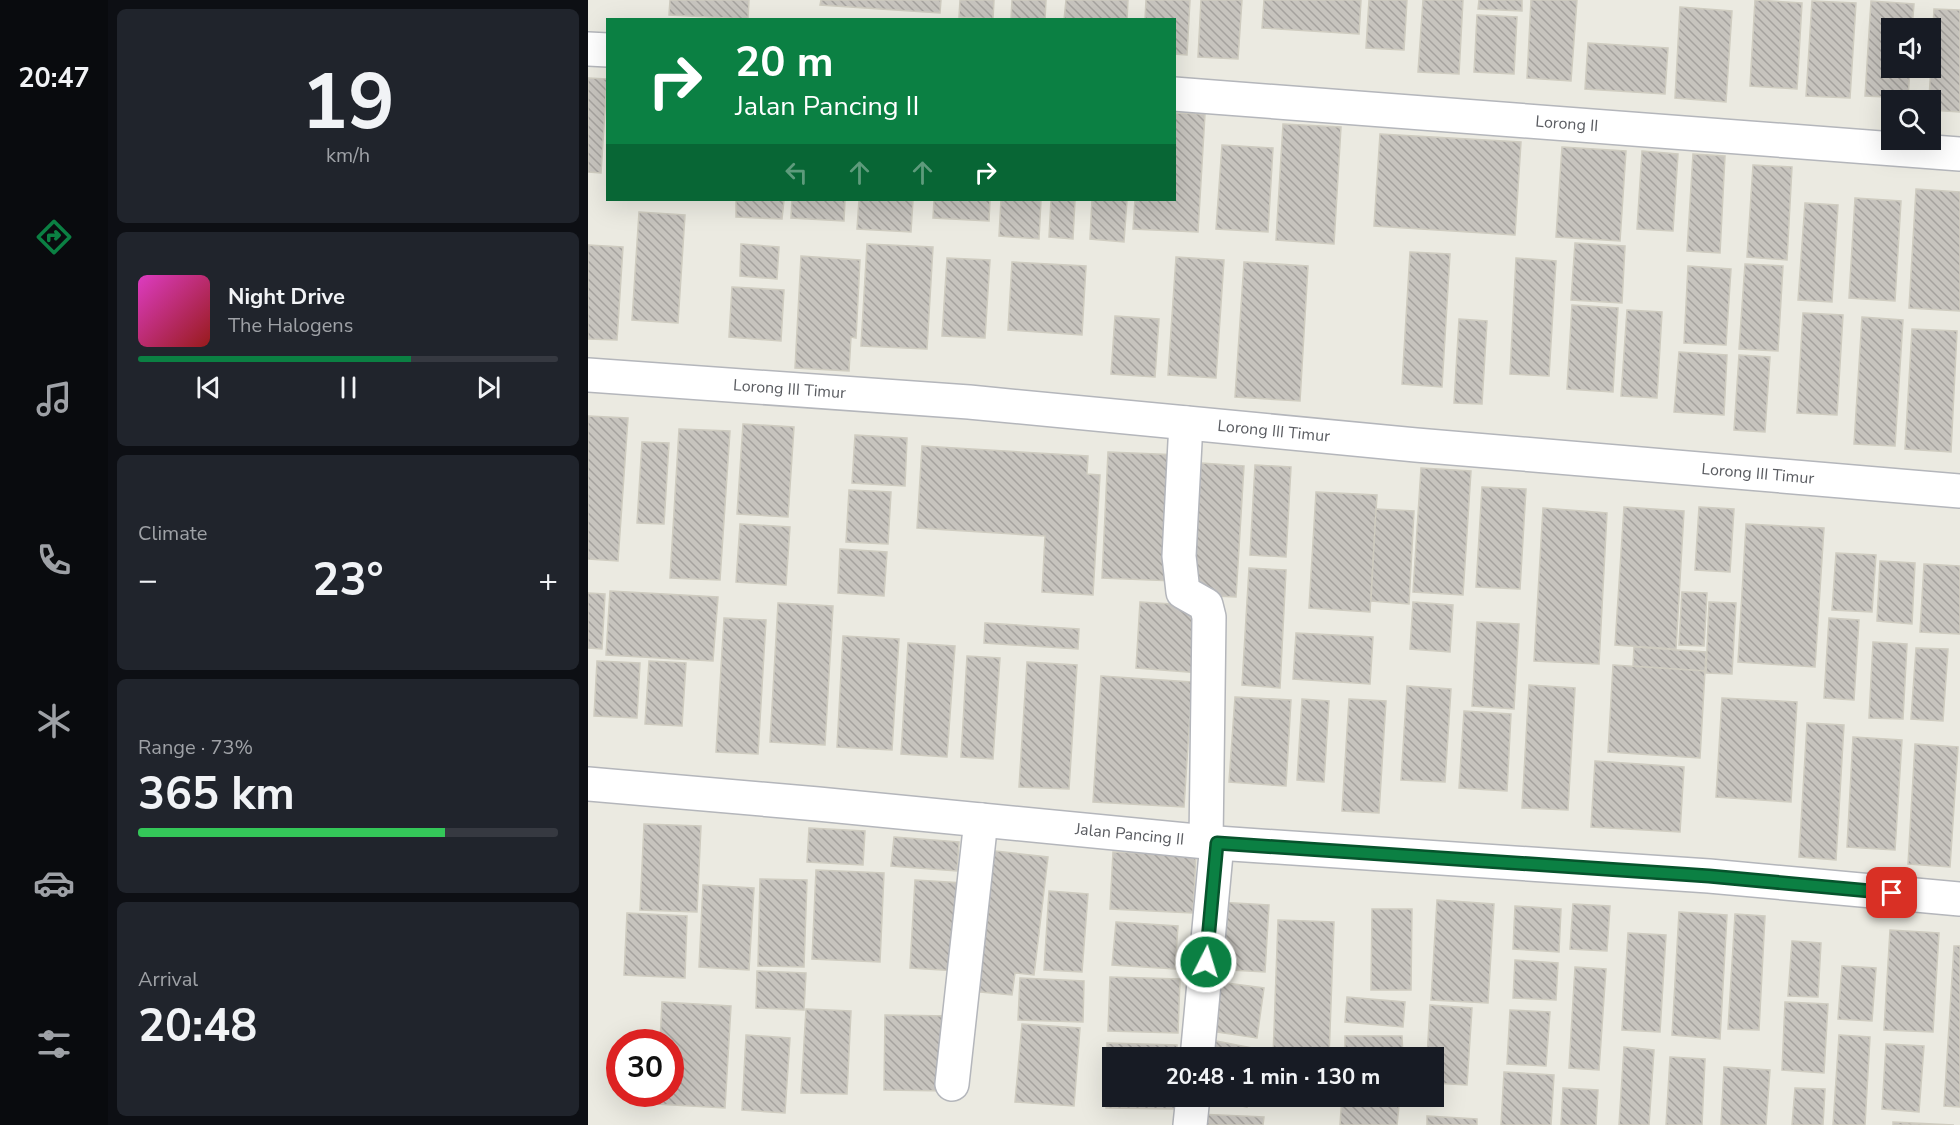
<!DOCTYPE html>
<meta charset="utf-8">
<style>
:root{--surface:#171b24;--page:#20242c;--text:#f1f3f6;--muted:#9ea1a6;--line:#363941;--accent:#0b8043}
body{margin:0;font-family:"Nunito Sans",sans-serif;background:var(--page);color:var(--text);height:100vh;display:flex;flex-direction:column;font-size:22px;white-space:nowrap}
*{box-sizing:border-box;margin:0}
p{font-size:20px;color:var(--muted)}
.icon{flex:none;width:33px;height:33px;fill:none;stroke:currentColor;stroke-width:2;stroke-linecap:round;stroke-linejoin:round}
.map{position:relative;flex:1;overflow:hidden}
.sheet{display:flex;flex-direction:column;gap:9px;padding:9px;background:#0d0f14;width:480px}
.sheet>*{flex:none}
.guide{position:absolute;left:18px;top:18px;width:570px;height:183px;border-radius:0px;box-shadow:0 6px 24px #0002;background:#0b8043;color:#fff;overflow:hidden}
.tools{position:absolute;left:1293px;top:18px;display:grid;gap:12px}
.tools a{display:grid;place-items:center;width:60px;height:60px;border-radius:0px;background:var(--surface);box-shadow:0 6px 24px #0002;font-size:30px}
.speed{position:absolute;left:18px;top:1029px;display:flex;gap:12px;font-size:30px;font-weight:700;text-align:center}
.speed>*{display:grid;place-content:center;width:78px;height:78px;border-radius:50%;background:var(--surface);box-shadow:0 6px 24px #0002;line-height:1}
.speed .limit{border:9px solid #d22;background:#fff;color:#111}
.pin{position:absolute;display:grid;place-items:center;width:51px;height:51px;color:#fff;margin:-26px;border-radius:12px;box-shadow:0 3px 9px #0006}
.me{position:absolute;width:66px;margin:-33px;rotate:5deg;stroke-linejoin:round;filter:drop-shadow(0 0 4px #0008)}
.turn{display:flex;align-items:center;gap:21px;height:126px;padding:0 30px;font-size:27px}
.turn .icon{width:78px;height:78px;stroke-width:2.5}
.turn b{display:block;font-size:42px;line-height:51px}
.lanes{display:flex;align-items:center;height:57px;padding:0 30px;background:#0003;justify-content:center;gap:30px;direction:ltr}
.lanes .off{opacity:.35}
.big{font-size:45px;font-weight:700;line-height:1.1}
.sheet .tile{flex:1;display:flex;flex-direction:column;justify-content:center;gap:9px;min-width:0;padding:0 21px;border-radius:9px;background:var(--page)}
.sheet .dial{align-items:center;gap:0}
.dial b{font-size:78px;line-height:1}
.song{display:flex;align-items:center;gap:18px}
.cover{width:72px;height:72px;border-radius:9px;background:linear-gradient(135deg,hsl(310 70% 55%),hsl(0 70% 35%))}
.played{height:6px;border-radius:3px;background:linear-gradient(90deg,var(--accent) 65%,var(--line) 65%)}
.keys{display:flex;justify-content:space-around;direction:ltr}
.heat{display:flex;justify-content:space-between;align-items:center;font-size:33px;direction:ltr}
.charge{height:9px;border-radius:4px;background:linear-gradient(90deg,#34c759 73%,var(--line) 0)}
.trip{position:absolute;left:514px;top:1047px;width:342px;height:60px;border-radius:0px;background:var(--surface);box-shadow:0 6px 24px #0002;font-weight:700;line-height:60px;text-align:center}
main{display:flex;flex:1;min-height:0}
.menu{display:flex;flex-direction:column;width:108px;justify-content:space-around;align-items:center;background:#090b0e;color:var(--muted)}
.menu .icon{width:42px;height:42px}
.menu .current{color:var(--accent)}
.menu b{font-size:27px;color:var(--text)}
.map>svg:first-child{display:block}
.building{fill:url(#building-back-hatch);stroke:#cfccc0;stroke-width:1.5}
.lines{fill:none;stroke-linecap:round;stroke-linejoin:round}
.minor-casing{stroke:#b4b6bb;stroke-width:36}
.minor{stroke:#fff;stroke-width:33}
.route-casing{stroke:#07532c;stroke-width:15}
.route{stroke:#0b8043;stroke-width:10}
.labels{text-anchor:middle;dominant-baseline:central;stroke-width:4.5;stroke-linejoin:round;paint-order:stroke}
.street-label{font-size:16px;fill:#5a5c61;stroke:#fff}
</style>
<main>
<nav class="menu">
<b>20:47</b>
<svg class="icon current" aria-label="directions" viewBox="0 0 24 24"><path d="M12 3l9 9-9 9-9-9zM9 14v-3h6M13 9l2 2-2 2"/></svg>
<svg class="icon" aria-label="music" viewBox="0 0 24 24"><path d="M9 18V5l10-2v13"/><circle cx="6" cy="18" r="3"/><circle cx="16" cy="16" r="3"/></svg>
<svg class="icon" aria-label="phone" viewBox="0 0 24 24"><path d="M5 4h4l2 5-3 2q2 4 5 5l2-3 5 2v4C11 20 4 13 5 4z"/></svg>
<svg class="icon" aria-label="climate" viewBox="0 0 24 24"><path d="M12 3v18M4 7l16 10M4 17L20 7"/></svg>
<svg class="icon" aria-label="car" viewBox="0 0 24 24"><path d="M5 17H2v-5l4-1 3-4h7l3 4 3 1v5h-3M9 17h6M6 11h13"/><circle cx="7" cy="17" r="2"/><circle cx="17" cy="17" r="2"/></svg>
<svg class="icon" aria-label="filters" viewBox="0 0 24 24"><path d="M4 7h16M4 17h16"/><circle cx="9" cy="7" r="2"/><circle cx="15" cy="17" r="2"/></svg>
</nav>
<section class="sheet">
<div class="tile dial"><b>19</b><p>km/h</p></div>
<div class="tile">
<div class="song"><i class="cover"></i><div><b>Night Drive</b><p>The Halogens</p></div></div>
<div class="played"></div>
<div class="keys"><svg class="icon" aria-label="previous" viewBox="0 0 24 24"><path d="M18 5L8 12l10 7zM5 5v14"/></svg><svg class="icon" aria-label="pause" viewBox="0 0 24 24"><path d="M8 5v14M16 5v14"/></svg><svg class="icon" aria-label="next" viewBox="0 0 24 24"><path d="M6 5l10 7-10 7zM19 5v14"/></svg></div>
</div>
<div class="tile"><p>Climate</p>
<div class="heat"><a>−</a><b class="big">23°</b><a>+</a></div>
</div>
<div class="tile"><p>Range · 73%</p><b class="big">365 km</b><div class="charge"></div></div>
<div class="tile"><p>Arrival</p><b class="big">20:48</b></div>
</section>
<div class="map">
<svg width="1372" height="1125" viewBox="0 0 1372 1125">
<defs>
<pattern id="building-back-hatch" width="6" height="6" patternUnits="userSpaceOnUse" patternTransform="scale(1.5)"><rect width="6" height="6" fill="#c7c4be"/><path d="M-1 5l2 2M0 0l6 6M5-1l2 2" fill="none" stroke="#a5a29e"/></pattern>
</defs>
<rect width="100%" height="100%" fill="#ebeae1"/>
<g class="building">
<polygon points="82,0 161,0 160,19 81,15"/>
<polygon points="233,0 353,0 352,13 232,5"/>
<polygon points="372,0 406,0 405,19 371,17"/>
<polygon points="424,0 458,0 457,20 423,20"/>
<polygon points="478,0 540,0 539,20 476,20"/>
<polygon points="558,0 602,0 599,55 586,54 586,20 557,20"/>
<polygon points="613,0 654,0 650,59 610,57"/>
<polygon points="676,0 773,0 771,34 674,28"/>
<polygon points="781,0 819,0 816,50 778,48"/>
<polygon points="835,0 875,0 871,74 830,72"/>
<polygon points="891,0 934,0 934,11 890,9"/>
<polygon points="943,0 989,0 983,81 939,78"/>
<polygon points="1167,0 1214,3 1209,89 1162,86"/>
<polygon points="1224,1 1268,3 1262,98 1218,96"/>
<polygon points="1283,1 1326,4 1324,28 1304,28 1304,68 1322,68 1320,98 1277,96"/>
<polygon points="1092,7 1144,11 1138,102 1087,98"/>
<polygon points="1346,9 1372,10 1372,112 1342,110 1341,100"/>
<polygon points="889,15 929,17 926,74 886,72"/>
<polygon points="1000,43 1080,48 1077,94 997,89"/>
<polygon points="0,78 19,79 13,173 0,172"/>
<polygon points="586,113 617,114 610,232 545,229 547,200 586,200"/>
<polygon points="695,124 753,127 746,244 688,240"/>
<polygon points="792,134 933,142 927,235 786,226"/>
<polygon points="634,145 685,148 680,232 628,229"/>
<polygon points="974,147 1038,151 1032,241 968,237"/>
<polygon points="1054,151 1090,154 1085,231 1049,229"/>
<polygon points="1105,154 1137,156 1132,253 1099,251"/>
<polygon points="1165,165 1204,167 1199,260 1159,257"/>
<polygon points="1328,189 1372,192 1372,311 1321,308"/>
<polygon points="1267,198 1313,201 1307,301 1261,298"/>
<polygon points="148,200 196,200 194,219 148,217"/>
<polygon points="204,200 257,200 256,221 203,218"/>
<polygon points="271,200 325,200 323,232 269,229"/>
<polygon points="346,200 402,200 401,221 345,218"/>
<polygon points="413,200 453,200 451,239 411,236"/>
<polygon points="463,200 487,200 485,239 461,237"/>
<polygon points="504,200 539,200 536,242 502,239"/>
<polygon points="1217,203 1250,205 1244,302 1210,300"/>
<polygon points="51,212 97,215 90,323 44,320"/>
<polygon points="987,243 1037,246 1034,303 983,300"/>
<polygon points="153,244 191,247 189,279 152,276"/>
<polygon points="279,244 345,247 339,349 273,346"/>
<polygon points="0,245 35,247 29,340 0,339"/>
<polygon points="822,252 862,254 854,387 814,384"/>
<polygon points="213,256 272,260 268,338 263,337 261,371 207,368"/>
<polygon points="588,257 636,260 628,378 580,375"/>
<polygon points="359,258 402,260 397,338 354,336"/>
<polygon points="928,258 968,261 961,376 922,374"/>
<polygon points="424,262 498,266 494,335 420,330"/>
<polygon points="656,262 720,266 712,401 647,397"/>
<polygon points="1157,264 1195,266 1190,351 1151,349"/>
<polygon points="1100,266 1143,269 1138,345 1096,343"/>
<polygon points="144,287 196,290 193,341 141,337"/>
<polygon points="984,305 1030,308 1025,392 979,389"/>
<polygon points="1039,310 1074,312 1069,398 1033,396"/>
<polygon points="1215,313 1255,315 1249,415 1209,413"/>
<polygon points="527,316 571,319 567,377 523,374"/>
<polygon points="1274,317 1315,320 1307,446 1266,444"/>
<polygon points="871,319 899,321 894,404 866,403"/>
<polygon points="1324,329 1369,331 1363,452 1317,449"/>
<polygon points="1091,352 1139,355 1136,415 1086,412"/>
<polygon points="1151,355 1182,357 1177,432 1146,430"/>
<polygon points="0,416 40,418 30,561 0,559"/>
<polygon points="155,424 206,427 200,517 149,514"/>
<polygon points="91,429 142,431 132,580 82,578"/>
<polygon points="267,435 319,438 317,486 264,483"/>
<polygon points="54,442 81,443 76,524 49,523"/>
<polygon points="334,446 500,456 499,474 512,475 505,595 454,592 457,536 329,528"/>
<polygon points="520,452 593,455 587,581 514,578"/>
<polygon points="613,463 656,466 648,597 605,595"/>
<polygon points="667,465 703,467 698,557 662,555"/>
<polygon points="833,468 883,471 875,595 825,592"/>
<polygon points="894,487 938,489 932,589 888,587"/>
<polygon points="261,490 303,492 300,544 258,542"/>
<polygon points="728,492 789,495 782,612 721,608"/>
<polygon points="1036,507 1096,511 1088,649 1027,645"/>
<polygon points="1111,507 1146,509 1142,572 1107,570"/>
<polygon points="955,508 1019,513 1011,664 946,661"/>
<polygon points="788,509 826,511 821,604 783,601"/>
<polygon points="152,524 202,527 198,585 148,582"/>
<polygon points="1158,524 1236,528 1227,667 1150,662"/>
<polygon points="252,549 299,552 296,596 250,593"/>
<polygon points="1248,553 1288,555 1284,612 1244,610"/>
<polygon points="1292,561 1327,563 1324,624 1289,621"/>
<polygon points="1336,564 1372,566 1372,634 1332,632"/>
<polygon points="661,568 698,570 692,688 654,685"/>
<polygon points="22,591 130,597 125,661 18,655"/>
<polygon points="1094,592 1119,593 1116,646 1091,645"/>
<polygon points="0,593 17,594 14,649 0,648"/>
<polygon points="552,602 616,606 612,673 548,668"/>
<polygon points="825,602 865,605 862,652 822,649"/>
<polygon points="1121,602 1148,603 1144,674 1118,673"/>
<polygon points="190,603 245,606 237,745 182,742"/>
<polygon points="136,618 178,620 170,754 128,752"/>
<polygon points="1241,618 1271,620 1266,700 1236,698"/>
<polygon points="889,622 931,624 926,709 884,706"/>
<polygon points="397,623 491,629 490,649 396,643"/>
<polygon points="708,633 785,637 782,684 705,679"/>
<polygon points="255,636 311,639 304,750 249,747"/>
<polygon points="1285,642 1319,644 1315,719 1281,718"/>
<polygon points="320,643 367,646 359,757 313,754"/>
<polygon points="1046,647 1118,652 1117,671 1045,666"/>
<polygon points="1328,648 1360,649 1355,721 1323,719"/>
<polygon points="379,656 412,658 405,759 373,757"/>
<polygon points="9,661 52,663 49,718 6,716"/>
<polygon points="61,661 98,663 94,726 57,724"/>
<polygon points="439,662 489,665 481,789 431,787"/>
<polygon points="1025,665 1117,671 1112,758 1020,752"/>
<polygon points="513,676 604,682 596,807 505,802"/>
<polygon points="941,685 987,688 980,810 934,808"/>
<polygon points="819,686 863,689 857,782 813,780"/>
<polygon points="647,697 703,700 698,786 641,782"/>
<polygon points="1134,698 1209,702 1203,802 1128,797"/>
<polygon points="714,699 741,701 736,782 709,780"/>
<polygon points="761,699 798,701 791,813 754,811"/>
<polygon points="876,711 923,714 919,791 871,788"/>
<polygon points="1219,723 1256,725 1248,860 1211,857"/>
<polygon points="1265,737 1314,740 1307,850 1259,847"/>
<polygon points="1327,744 1370,747 1362,867 1320,864"/>
<polygon points="1007,761 1096,767 1092,832 1003,827"/>
<polygon points="56,824 113,826 109,912 52,910"/>
<polygon points="221,828 277,831 275,865 219,862"/>
<polygon points="306,837 371,842 369,871 303,866"/>
<polygon points="398,850 460,857 446,975 427,973 424,995 382,991"/>
<polygon points="525,852 608,855 605,913 522,909"/>
<polygon points="228,870 296,873 292,962 224,959"/>
<polygon points="172,879 219,880 216,967 170,966"/>
<polygon points="327,880 376,883 370,971 322,968"/>
<polygon points="115,885 166,888 161,970 111,967"/>
<polygon points="461,891 500,894 494,972 456,970"/>
<polygon points="849,900 906,904 900,1003 843,1000"/>
<polygon points="629,902 681,905 677,972 625,969"/>
<polygon points="985,904 1022,906 1019,951 982,949"/>
<polygon points="927,906 973,909 971,952 925,949"/>
<polygon points="784,909 824,909 823,990 783,990"/>
<polygon points="1091,912 1139,915 1132,1039 1084,1035"/>
<polygon points="39,913 99,916 97,978 36,975"/>
<polygon points="1147,914 1177,916 1171,1030 1140,1029"/>
<polygon points="690,920 746,922 741,1058 685,1057"/>
<polygon points="528,922 590,926 587,969 524,965"/>
<polygon points="1302,930 1351,933 1345,1032 1296,1030"/>
<polygon points="1040,933 1078,935 1072,1032 1034,1030"/>
<polygon points="1204,941 1233,943 1230,997 1200,996"/>
<polygon points="1366,946 1372,946 1372,1107 1356,1106"/>
<polygon points="927,960 970,963 968,1000 925,998"/>
<polygon points="1254,966 1288,968 1284,1021 1250,1019"/>
<polygon points="987,967 1018,969 1011,1070 981,1068"/>
<polygon points="169,971 218,973 216,1010 168,1008"/>
<polygon points="522,977 592,979 590,1033 520,1031"/>
<polygon points="432,978 496,981 495,1022 430,1020"/>
<polygon points="623,981 676,988 669,1038 616,1030"/>
<polygon points="759,997 817,1002 815,1027 757,1022"/>
<polygon points="74,1002 143,1006 137,1108 68,1104 68,1094 82,1094 82,1042 72,1042"/>
<polygon points="1197,1002 1240,1004 1236,1073 1194,1070"/>
<polygon points="842,1005 884,1008 879,1085 846,1083 846,1058 839,1058"/>
<polygon points="218,1009 263,1011 259,1094 213,1093"/>
<polygon points="922,1010 962,1012 958,1066 919,1064"/>
<polygon points="297,1015 363,1016 362,1091 296,1090"/>
<polygon points="434,1024 492,1028 486,1106 427,1102"/>
<polygon points="158,1035 202,1038 197,1113 154,1110"/>
<polygon points="1251,1035 1282,1037 1277,1125 1245,1125"/>
<polygon points="757,1036 814,1036 815,1056 757,1055"/>
<polygon points="618,1039 670,1049 668,1058 615,1058"/>
<polygon points="519,1043 589,1045 589,1058 525,1058 525,1096 588,1096 587,1109 518,1108"/>
<polygon points="1298,1044 1336,1046 1331,1112 1294,1109"/>
<polygon points="1036,1047 1066,1050 1061,1125 1031,1125"/>
<polygon points="1082,1057 1117,1059 1114,1125 1078,1125"/>
<polygon points="1136,1067 1182,1070 1178,1125 1133,1125"/>
<polygon points="916,1072 966,1075 963,1125 913,1125"/>
<polygon points="975,1088 1010,1090 1008,1125 973,1125"/>
<polygon points="1207,1088 1237,1089 1235,1125 1204,1125"/>
<polygon points="607,1096 661,1096 659,1107"/>
<polygon points="754,1096 812,1096 809,1125 752,1125"/>
<polygon points="609,1114 676,1117 675,1125 609,1125"/>
<polygon points="839,1116 889,1119 889,1125 839,1125"/>
<polygon points="1305,1122 1366,1125 1305,1125"/>
</g>
<g class="lines">
<defs>
<g id="minor">
<polyline points="0,49 20,50"/>
<path id="s1" d="M586,94l786,60"/>
<path id="s2" d="M0,375l381,27 447,43 544,46"/>
<polyline points="598,423 591,556 595,592 618,605 621,617 618,842"/>
<path id="s3" d="M0,784l230,20 399,39 492,33 251,23"/>
<polyline points="609,1058 629,843"/>
<polyline points="364,1084 393,820"/>
<polyline points="602,1125 605,1096"/>
</g>
</defs>
<use href="#minor" class="minor-casing"/>
<use href="#minor" class="minor"/>
</g>
<g class="lines">
<defs>
<polyline id="route" points="618,962 629,843 1121,876 1304,893"/>
</defs>
<use href="#route" class="route-casing"/>
<use href="#route" class="route"/>
</g>
<g class="labels">
<g class="street-label">
<text stroke="none"><textPath href="#s1" startOffset="394">Lorong II</textPath></text>
<text stroke="none"><textPath href="#s2" startOffset="202">Lorong III Timur</textPath></text>
<text stroke="none"><textPath href="#s2" startOffset="688">Lorong III Timur</textPath></text>
<text stroke="none"><textPath href="#s2" startOffset="1174">Lorong III Timur</textPath></text>
<text stroke="none"><textPath href="#s3" startOffset="544">Jalan Pancing II</textPath></text>
</g>
</g>
</svg>
<div class="tools">
<a><svg class="icon" aria-label="sound" viewBox="0 0 24 24"><path d="M4 9h4l5-4v14l-5-4H4zM17 9q2 3 0 6"/></svg></a>
<a><svg class="icon" aria-label="search" viewBox="0 0 24 24"><circle cx="10" cy="10" r="6"/><path d="M15 15l6 6"/></svg></a>
</div>
<div class="speed"><div class="limit">30</div></div>
<div class="pin" style="left:1304px;top:893px;background:#d93025"><svg class="icon" aria-label="arrive" viewBox="0 0 24 24"><path d="M6 21V4h12l-3 4 3 4H6"/></svg></div>
<svg class="me" style="left:618px;top:962px" viewBox="-20 -20 40 40"><circle r="17" fill="#0b8043" stroke="#fff" stroke-width="3"/><path d="M0-11L8 9 0 5-8 9z" fill="#fff"/></svg>
<div class="trip">20:48 · 1 min · 130 m</div>
<div class="guide">
<div class="turn"><svg class="icon" aria-label="right" viewBox="0 0 24 24"><path d="M7 20v-9h11M14 6l5 5-5 5"/></svg><div><b>20 m</b>Jalan Pancing II</div></div>
<div class="lanes"><svg class="icon off" aria-label="left" viewBox="0 0 24 24"><path d="M17 20v-9H6M10 6l-5 5 5 5"/></svg><svg class="icon off" aria-label="ahead" viewBox="0 0 24 24"><path d="M12 20V5M6 11l6-6 6 6"/></svg><svg class="icon off" aria-label="ahead" viewBox="0 0 24 24"><path d="M12 20V5M6 11l6-6 6 6"/></svg><svg class="icon" aria-label="right" viewBox="0 0 24 24"><path d="M7 20v-9h11M14 6l5 5-5 5"/></svg></div>
</div>
</div>
</main>
